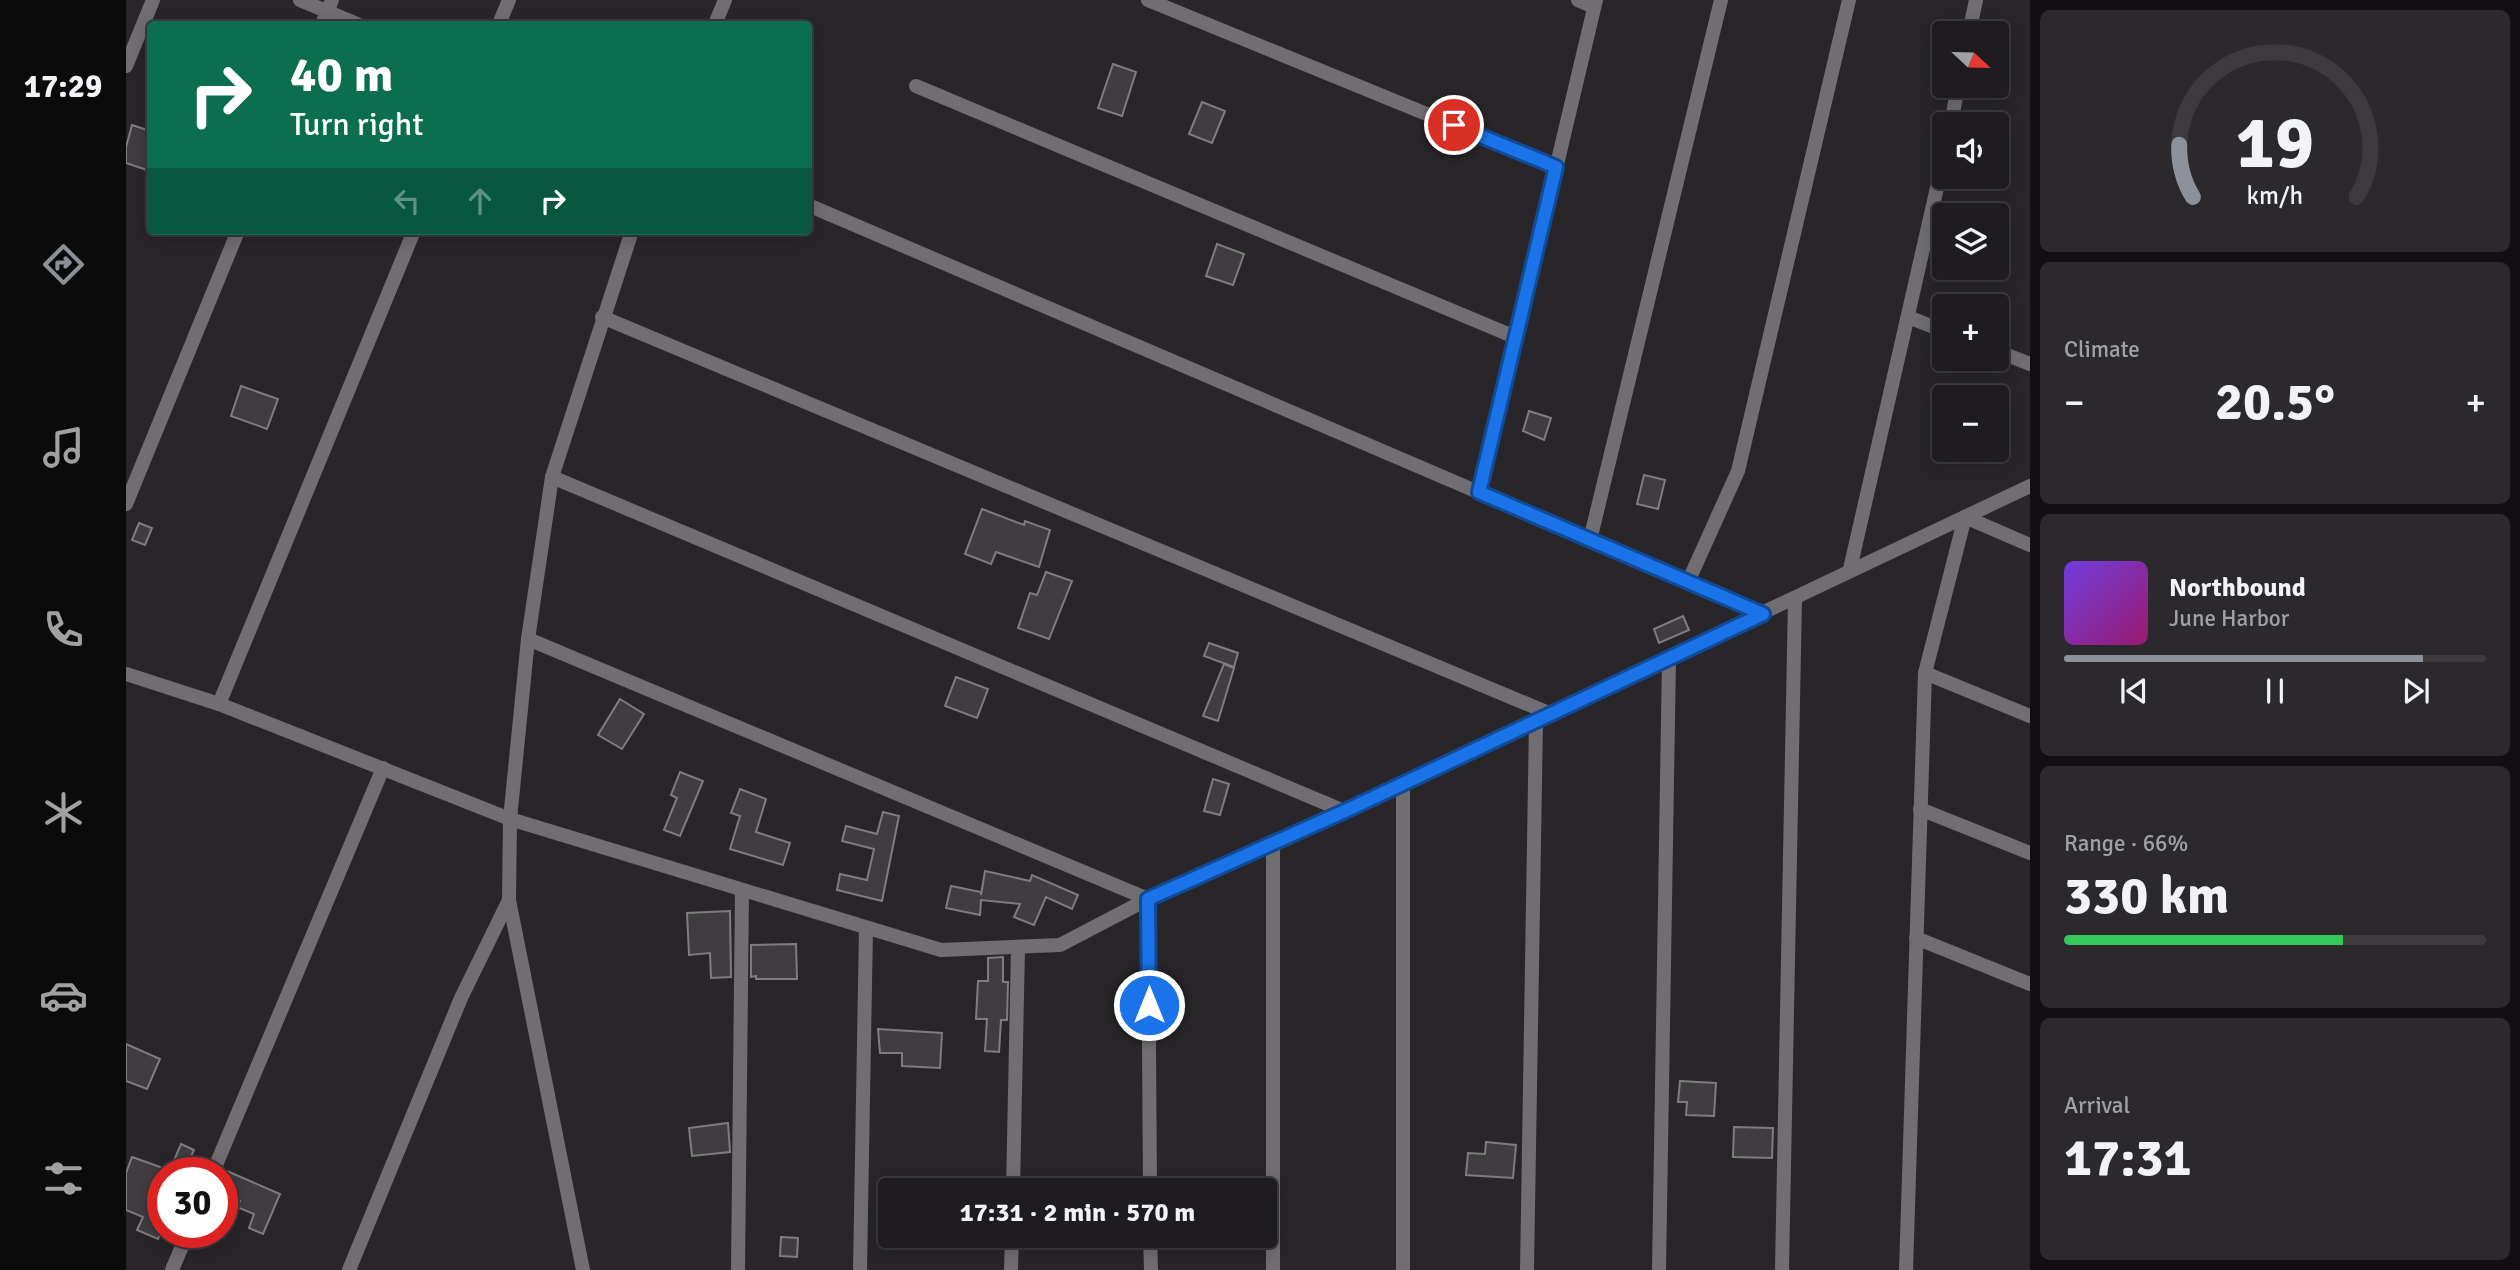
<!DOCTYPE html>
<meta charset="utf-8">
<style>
:root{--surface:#1f1c1f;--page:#2c292c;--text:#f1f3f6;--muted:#a1a1a4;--line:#3c3a3d;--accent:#8c9099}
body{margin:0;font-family:Signika,sans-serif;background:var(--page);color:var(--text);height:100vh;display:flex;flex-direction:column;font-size:26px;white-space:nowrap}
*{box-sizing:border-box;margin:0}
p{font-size:23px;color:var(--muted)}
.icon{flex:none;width:38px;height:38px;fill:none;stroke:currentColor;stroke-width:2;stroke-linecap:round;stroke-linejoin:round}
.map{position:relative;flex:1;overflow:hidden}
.side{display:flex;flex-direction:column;gap:10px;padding:10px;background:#110f11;width:490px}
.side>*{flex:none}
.guide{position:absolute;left:21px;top:21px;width:665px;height:214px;border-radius:7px;box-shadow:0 4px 18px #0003,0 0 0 2px var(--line);background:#0b6e4f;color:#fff;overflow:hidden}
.needle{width:46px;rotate:112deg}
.buttons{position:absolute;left:1806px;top:21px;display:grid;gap:14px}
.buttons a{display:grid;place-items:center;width:77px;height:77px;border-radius:7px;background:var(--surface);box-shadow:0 4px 18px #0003,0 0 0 2px var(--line);font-size:35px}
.speed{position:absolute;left:21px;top:1157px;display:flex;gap:14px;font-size:35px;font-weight:700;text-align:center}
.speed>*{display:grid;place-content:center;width:91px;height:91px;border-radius:50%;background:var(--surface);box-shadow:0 4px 18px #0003,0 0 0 2px var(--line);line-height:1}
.speed .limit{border:10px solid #d22;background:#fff;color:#111}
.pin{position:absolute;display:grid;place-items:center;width:60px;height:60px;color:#fff;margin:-30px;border:4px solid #fff;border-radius:50%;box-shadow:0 2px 7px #0007}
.me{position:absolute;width:77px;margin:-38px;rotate:0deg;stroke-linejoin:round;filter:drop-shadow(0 0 5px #0008)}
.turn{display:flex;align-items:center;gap:24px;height:147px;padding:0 28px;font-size:32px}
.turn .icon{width:91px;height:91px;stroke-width:2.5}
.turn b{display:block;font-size:49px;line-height:60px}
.lanes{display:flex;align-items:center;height:66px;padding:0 28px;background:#0003;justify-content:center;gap:35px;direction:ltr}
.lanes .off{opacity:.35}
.big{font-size:52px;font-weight:700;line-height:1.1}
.side .widget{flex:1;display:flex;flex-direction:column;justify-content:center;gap:10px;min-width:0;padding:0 24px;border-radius:10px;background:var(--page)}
.side .dial{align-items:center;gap:0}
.dial svg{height:182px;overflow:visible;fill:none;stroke:var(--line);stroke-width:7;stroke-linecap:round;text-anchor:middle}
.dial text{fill:var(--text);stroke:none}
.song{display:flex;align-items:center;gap:21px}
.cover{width:84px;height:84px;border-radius:10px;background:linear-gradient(135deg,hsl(260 70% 55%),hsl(320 70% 35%))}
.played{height:7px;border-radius:4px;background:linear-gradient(90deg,var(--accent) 85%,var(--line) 85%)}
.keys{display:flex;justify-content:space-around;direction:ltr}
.heat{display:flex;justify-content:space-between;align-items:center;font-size:38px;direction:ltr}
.charge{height:10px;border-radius:5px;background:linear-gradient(90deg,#34c759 66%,var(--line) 0)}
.trip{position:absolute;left:752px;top:1178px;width:399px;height:70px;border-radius:7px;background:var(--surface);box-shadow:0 4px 18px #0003,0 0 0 2px var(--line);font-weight:700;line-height:70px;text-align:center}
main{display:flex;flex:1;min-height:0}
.menu{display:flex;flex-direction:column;width:126px;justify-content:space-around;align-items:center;background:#0c0b0c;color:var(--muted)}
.menu .icon{width:49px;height:49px}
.menu .active{color:var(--accent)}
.menu b{font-size:32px;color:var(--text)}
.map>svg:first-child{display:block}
.building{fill:#3f3d3f;stroke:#7e7c7e;stroke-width:2}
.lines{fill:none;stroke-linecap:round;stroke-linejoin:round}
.street{stroke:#716e71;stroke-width:14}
.route-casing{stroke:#114b97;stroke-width:18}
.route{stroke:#1a73e8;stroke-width:12}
</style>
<main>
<nav class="menu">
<b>17:29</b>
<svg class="icon active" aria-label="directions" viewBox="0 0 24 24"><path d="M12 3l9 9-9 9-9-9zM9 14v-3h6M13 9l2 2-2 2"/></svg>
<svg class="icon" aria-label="music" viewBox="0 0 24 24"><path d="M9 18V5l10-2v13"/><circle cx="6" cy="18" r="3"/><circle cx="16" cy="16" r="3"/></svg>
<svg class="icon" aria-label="phone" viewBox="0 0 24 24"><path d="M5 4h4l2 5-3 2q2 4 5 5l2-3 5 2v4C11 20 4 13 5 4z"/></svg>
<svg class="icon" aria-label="climate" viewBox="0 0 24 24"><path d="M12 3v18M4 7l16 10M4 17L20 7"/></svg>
<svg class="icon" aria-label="car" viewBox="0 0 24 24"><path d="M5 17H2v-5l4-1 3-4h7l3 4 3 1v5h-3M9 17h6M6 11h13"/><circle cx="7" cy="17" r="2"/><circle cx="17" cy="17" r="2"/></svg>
<svg class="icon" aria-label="filters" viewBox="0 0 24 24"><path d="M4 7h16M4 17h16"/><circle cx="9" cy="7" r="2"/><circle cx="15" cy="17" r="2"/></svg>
</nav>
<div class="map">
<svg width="1904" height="1270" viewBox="0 0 1904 1270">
<rect width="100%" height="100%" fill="#292629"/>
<g class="building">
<polygon points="987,64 1010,72 996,116 972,108"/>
<polygon points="1076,102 1099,111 1086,143 1063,134"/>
<polygon points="6,125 24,131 24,171 0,163 0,147"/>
<polygon points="1091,244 1118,254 1107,285 1080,276"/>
<polygon points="115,386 152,399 141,429 105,416"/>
<polygon points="1403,411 1425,418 1418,440 1397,431"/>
<polygon points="1518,475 1539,480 1532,509 1511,504"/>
<polygon points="856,509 898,525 899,521 924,530 913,567 870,552 865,564 839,554"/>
<polygon points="13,523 26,528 19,545 6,540"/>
<polygon points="920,572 946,581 923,639 892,628 904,593 911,595"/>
<polygon points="1557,616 1563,630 1533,643 1528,629"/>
<polygon points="1083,643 1112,653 1108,667 1078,656"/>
<polygon points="1098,664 1108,668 1092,721 1077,716"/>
<polygon points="830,677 862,689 851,718 819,706"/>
<polygon points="494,699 518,714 496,749 472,735"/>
<polygon points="554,772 577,781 554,836 538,830 551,798 545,795"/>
<polygon points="1087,779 1103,784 1094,815 1078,811"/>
<polygon points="614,789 640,799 630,832 664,843 657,865 604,849 614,816 605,813"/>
<polygon points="757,812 773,816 756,901 711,890 714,874 741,880 748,849 716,841 720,826 751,834"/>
<polygon points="859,871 904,881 906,875 952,895 946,909 920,897 908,925 888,917 894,904 855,900 854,915 820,908 825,886 855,892 855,895"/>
<polygon points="604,911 605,977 585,978 584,953 563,955 561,913"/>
<polygon points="670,944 671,979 630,979 630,976 625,977 625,945"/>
<polygon points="877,957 877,982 882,982 881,1020 875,1020 873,1052 859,1051 861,1019 850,1019 852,981 862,981 862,958"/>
<polygon points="752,1029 816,1033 814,1068 776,1066 776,1053 754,1053"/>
<polygon points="0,1044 34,1059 21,1089 0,1081"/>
<polygon points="1554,1081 1590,1083 1588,1116 1560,1115 1561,1102 1552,1102"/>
<polygon points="602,1123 604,1152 566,1156 563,1128"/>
<polygon points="1608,1127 1647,1128 1646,1158 1607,1157"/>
<polygon points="1360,1142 1390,1145 1387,1178 1340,1175 1342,1153 1359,1154"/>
<polygon points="55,1144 68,1150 58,1172 43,1172"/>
<polygon points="6,1157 37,1168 37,1228 32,1239 11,1230 17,1217 0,1210 0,1173"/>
<polygon points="101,1171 154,1194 137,1234 123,1228 128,1214 111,1207 114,1201 96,1194"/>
<polygon points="655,1237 672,1238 671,1257 654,1256"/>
</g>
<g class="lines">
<g class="street">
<polyline points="174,0 231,24"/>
<polyline points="1022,0 1430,167"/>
<polyline points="1452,0 1468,7"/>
<polyline points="196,24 206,0"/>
<polyline points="373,24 383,0"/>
<polyline points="589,24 599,0"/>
<polyline points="1843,33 1850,0"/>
<polyline points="0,66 27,0"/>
<polyline points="790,86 1389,337"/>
<polyline points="1825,124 1832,86"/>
<polyline points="682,205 1637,614"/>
<polyline points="476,317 1425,714"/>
<polyline points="1782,317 1818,331"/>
<polyline points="1871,351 1904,364"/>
<polyline points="426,477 1218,811"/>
<polyline points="1353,493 1470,0"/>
<polyline points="0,504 112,231"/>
<polyline points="1464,540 1595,0"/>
<polyline points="1724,569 1818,157"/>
<polyline points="1562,582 1612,471 1723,0"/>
<polyline points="402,639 1022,899 1024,1190"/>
<polyline points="1799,673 1904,716"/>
<polyline points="0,674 93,704 384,819 815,950 934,945 1022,899 1218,811 1904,486"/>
<polyline points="93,704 288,231"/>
<polyline points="1277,783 1277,1270"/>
<polyline points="1794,809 1904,853"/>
<polyline points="1147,843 1147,1270"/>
<polyline points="1790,938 1904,984"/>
<polyline points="87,1172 257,768"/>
<polyline points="887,1190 892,947"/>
<polyline points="1024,1236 1025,1270"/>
<polyline points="46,1270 62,1232"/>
<polyline points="223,1270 335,998 383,900"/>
<polyline points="457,1270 383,900 384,819 402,639 426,477 506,231"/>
<polyline points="612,1270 616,890"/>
<polyline points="734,1270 740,928"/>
<polyline points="885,1270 886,1236"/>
<polyline points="1401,1270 1410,721"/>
<polyline points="1533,1270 1543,658"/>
<polyline points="1656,1270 1669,598"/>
<polyline points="1780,1270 1799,673 1839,517 1904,545"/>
</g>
</g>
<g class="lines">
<defs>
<polyline id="route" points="1023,1005 1022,899 1219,811 1637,614 1353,492 1430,167 1328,125"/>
</defs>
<use href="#route" class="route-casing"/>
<use href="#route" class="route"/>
</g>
</svg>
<div class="buttons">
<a><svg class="needle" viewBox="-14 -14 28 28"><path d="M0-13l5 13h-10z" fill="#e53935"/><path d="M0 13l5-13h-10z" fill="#a1a1a4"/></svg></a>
<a><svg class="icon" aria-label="sound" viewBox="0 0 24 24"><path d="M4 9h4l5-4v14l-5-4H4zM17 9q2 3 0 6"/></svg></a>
<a><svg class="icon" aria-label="layers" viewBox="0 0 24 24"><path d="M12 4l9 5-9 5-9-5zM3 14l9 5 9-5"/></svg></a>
<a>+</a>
<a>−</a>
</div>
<div class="speed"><div class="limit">30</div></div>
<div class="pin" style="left:1328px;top:125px;background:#d93025"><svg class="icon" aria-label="arrive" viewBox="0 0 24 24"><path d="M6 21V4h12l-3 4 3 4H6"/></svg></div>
<svg class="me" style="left:1023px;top:1005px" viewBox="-20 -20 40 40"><circle r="17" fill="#1a73e8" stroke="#fff" stroke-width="3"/><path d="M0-11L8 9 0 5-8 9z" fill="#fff"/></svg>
<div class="trip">17:31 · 2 min · 570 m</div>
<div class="guide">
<div class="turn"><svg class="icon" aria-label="right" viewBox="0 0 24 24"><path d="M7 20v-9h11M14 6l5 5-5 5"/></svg><div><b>40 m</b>Turn right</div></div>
<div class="lanes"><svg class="icon off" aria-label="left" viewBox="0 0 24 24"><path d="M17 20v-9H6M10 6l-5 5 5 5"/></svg><svg class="icon off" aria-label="ahead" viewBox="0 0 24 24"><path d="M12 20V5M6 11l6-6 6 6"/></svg><svg class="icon" aria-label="right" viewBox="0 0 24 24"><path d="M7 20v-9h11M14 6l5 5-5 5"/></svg></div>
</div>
</div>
<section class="side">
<div class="widget dial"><svg viewBox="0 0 100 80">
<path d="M14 69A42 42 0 1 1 86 69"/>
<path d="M14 69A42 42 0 0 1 8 46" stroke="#8c9099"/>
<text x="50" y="56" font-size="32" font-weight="700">19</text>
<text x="50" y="72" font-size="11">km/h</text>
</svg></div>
<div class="widget"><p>Climate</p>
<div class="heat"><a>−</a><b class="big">20.5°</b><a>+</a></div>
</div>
<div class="widget">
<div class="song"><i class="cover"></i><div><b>Northbound</b><p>June Harbor</p></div></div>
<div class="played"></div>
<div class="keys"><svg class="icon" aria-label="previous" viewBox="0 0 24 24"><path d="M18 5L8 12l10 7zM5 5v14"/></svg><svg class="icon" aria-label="pause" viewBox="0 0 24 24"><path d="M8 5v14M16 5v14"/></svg><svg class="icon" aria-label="next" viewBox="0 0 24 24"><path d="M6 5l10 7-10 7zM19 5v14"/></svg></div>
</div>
<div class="widget"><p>Range · 66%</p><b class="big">330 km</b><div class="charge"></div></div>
<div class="widget"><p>Arrival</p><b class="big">17:31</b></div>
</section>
</main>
